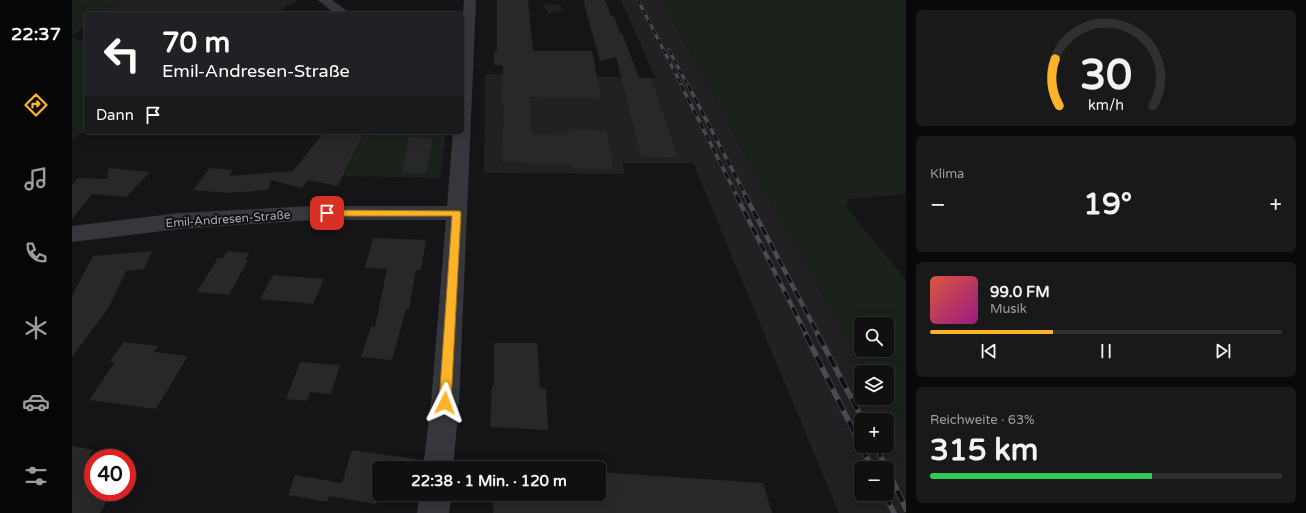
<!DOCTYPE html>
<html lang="de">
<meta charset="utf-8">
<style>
:root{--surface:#101011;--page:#19191a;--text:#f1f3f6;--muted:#9c9d9f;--line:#303031;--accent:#fbb429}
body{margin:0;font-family:"Varela Round",sans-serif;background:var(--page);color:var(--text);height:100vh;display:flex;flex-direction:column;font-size:15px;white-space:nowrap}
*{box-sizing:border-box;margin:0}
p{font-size:13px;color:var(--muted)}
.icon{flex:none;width:22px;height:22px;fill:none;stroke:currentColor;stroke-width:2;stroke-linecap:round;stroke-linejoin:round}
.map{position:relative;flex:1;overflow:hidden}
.panel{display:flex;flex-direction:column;gap:10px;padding:10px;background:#090909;width:400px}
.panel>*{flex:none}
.banner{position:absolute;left:12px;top:12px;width:380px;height:122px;border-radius:6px;box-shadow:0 4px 16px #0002,0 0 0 1px var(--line);background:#202124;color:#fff;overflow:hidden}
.buttons{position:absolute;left:782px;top:317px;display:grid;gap:8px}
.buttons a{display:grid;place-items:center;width:40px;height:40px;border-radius:6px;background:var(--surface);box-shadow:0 4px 16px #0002,0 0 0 1px var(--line);font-size:20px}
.speed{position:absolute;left:12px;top:449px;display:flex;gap:8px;font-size:20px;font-weight:700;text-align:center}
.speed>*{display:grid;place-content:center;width:52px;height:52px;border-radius:50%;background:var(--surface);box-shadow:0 4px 16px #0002,0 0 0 1px var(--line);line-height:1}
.speed .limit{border:6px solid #d22;background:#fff;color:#111}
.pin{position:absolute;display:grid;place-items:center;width:34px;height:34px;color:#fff;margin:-17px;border-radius:8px;box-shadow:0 2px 6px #0006}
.me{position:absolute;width:44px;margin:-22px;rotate:3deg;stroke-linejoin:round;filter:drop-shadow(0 0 3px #0008)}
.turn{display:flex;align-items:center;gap:14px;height:84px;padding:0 12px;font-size:18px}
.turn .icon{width:52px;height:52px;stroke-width:2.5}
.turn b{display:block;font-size:28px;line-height:34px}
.then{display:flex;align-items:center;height:38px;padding:0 12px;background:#0003;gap:8px;font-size:15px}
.big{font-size:30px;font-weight:700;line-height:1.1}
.panel .card{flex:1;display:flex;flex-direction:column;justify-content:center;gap:6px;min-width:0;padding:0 14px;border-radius:6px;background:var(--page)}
.panel .dial{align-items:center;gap:0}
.dial svg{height:104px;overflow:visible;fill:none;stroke:var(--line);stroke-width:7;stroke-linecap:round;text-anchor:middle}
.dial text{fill:var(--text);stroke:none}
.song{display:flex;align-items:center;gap:12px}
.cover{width:48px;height:48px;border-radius:6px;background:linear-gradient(135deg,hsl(10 70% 55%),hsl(310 70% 35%))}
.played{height:4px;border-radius:2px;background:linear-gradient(90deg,var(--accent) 35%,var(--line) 35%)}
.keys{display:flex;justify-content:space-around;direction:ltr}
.heat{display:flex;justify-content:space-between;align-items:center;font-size:22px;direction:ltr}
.charge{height:6px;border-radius:3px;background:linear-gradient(90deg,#34c759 63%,var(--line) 0)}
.trip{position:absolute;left:300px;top:461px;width:234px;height:40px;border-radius:6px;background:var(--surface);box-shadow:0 4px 16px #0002,0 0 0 1px var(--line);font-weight:700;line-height:40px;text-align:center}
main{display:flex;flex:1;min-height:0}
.menu{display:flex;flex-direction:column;width:72px;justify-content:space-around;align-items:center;background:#060607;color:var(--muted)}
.menu .icon{width:28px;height:28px}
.menu .selected{color:var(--accent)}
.menu b{font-size:18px;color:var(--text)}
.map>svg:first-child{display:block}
.built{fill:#212124;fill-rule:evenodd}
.green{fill:#1b221c;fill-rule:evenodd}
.building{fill:#28282b}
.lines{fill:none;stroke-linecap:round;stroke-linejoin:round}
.minor{fill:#36373c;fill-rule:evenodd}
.tertiary{fill:#36373c;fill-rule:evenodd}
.rail-far3-casing{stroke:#494b51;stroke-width:3}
.rail-far2-casing{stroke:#494b51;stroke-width:3.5}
.rail-far1-casing{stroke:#494b51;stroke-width:4.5}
.rail-casing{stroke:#494b51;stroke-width:5.5}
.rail-far3{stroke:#101012;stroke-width:2;stroke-dasharray:5.5;stroke-linecap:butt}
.rail-far2{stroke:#101012;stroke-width:2.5;stroke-dasharray:7;stroke-linecap:butt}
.rail-far1{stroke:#101012;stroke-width:3;stroke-dasharray:9;stroke-linecap:butt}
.rail{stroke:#101012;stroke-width:4;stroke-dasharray:12;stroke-linecap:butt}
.route{fill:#fbb429;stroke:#a3751b}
.labels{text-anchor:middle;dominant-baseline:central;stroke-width:4;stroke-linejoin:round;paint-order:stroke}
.street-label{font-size:12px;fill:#a6abb8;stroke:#101012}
</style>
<main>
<nav class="menu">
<b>22:37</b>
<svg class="icon selected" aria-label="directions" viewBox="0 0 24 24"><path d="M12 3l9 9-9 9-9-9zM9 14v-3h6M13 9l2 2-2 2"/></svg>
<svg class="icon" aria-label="music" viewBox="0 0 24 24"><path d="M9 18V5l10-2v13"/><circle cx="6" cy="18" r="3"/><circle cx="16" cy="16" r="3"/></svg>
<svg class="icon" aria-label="phone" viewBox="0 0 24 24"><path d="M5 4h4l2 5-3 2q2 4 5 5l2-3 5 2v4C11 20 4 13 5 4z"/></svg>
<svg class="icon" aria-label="climate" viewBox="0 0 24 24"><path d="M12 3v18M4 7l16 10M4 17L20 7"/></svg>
<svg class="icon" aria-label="car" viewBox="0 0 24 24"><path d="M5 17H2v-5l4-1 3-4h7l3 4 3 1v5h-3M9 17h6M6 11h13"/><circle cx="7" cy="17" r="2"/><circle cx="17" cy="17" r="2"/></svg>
<svg class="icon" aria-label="filters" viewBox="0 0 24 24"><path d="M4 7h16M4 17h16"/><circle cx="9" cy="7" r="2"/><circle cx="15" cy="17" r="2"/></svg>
</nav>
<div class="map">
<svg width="834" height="513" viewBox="0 0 834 513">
<rect width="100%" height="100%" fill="#151517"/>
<g class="built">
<polygon points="49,0 225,0 202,14 30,14"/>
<path d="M549,0h41l111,206 94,166h-6v26h21l24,43v72h-67l-146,-350h-71l3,11 -141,-1 1,-99 170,4zM789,420h26v26h-26zM789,468h26v26h-26z"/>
</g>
<g class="green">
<polygon points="0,0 49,0 30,14 14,14 14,26 0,36"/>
<path d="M590,0h244v194l-57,5 -3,8 60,73v161l-24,-43h5v-26h-20l-94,-166zM789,324h26v26h-26z"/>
<polygon points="469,4 489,5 491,11 476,14 475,10"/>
<polygon points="0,38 14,41 14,130 0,139"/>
<polygon points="348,132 374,132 368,178 272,176 289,136"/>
</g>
<g class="building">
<polygon points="425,0 456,0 461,51 520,51 529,99 458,97 459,134 497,135 496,129 535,131 542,170 501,168 501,165 461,165 460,163 430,162 432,105 429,105 431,66 422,65 422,51 425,51"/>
<polygon points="511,0 533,0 539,16 542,16 548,33 550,33 567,78 579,78 606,158 569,156 544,57 528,61"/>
<polygon points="252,132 292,132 266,186 236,180 230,188 199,180 196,190 155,193 121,190 138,168 161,170 157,176 221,171"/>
<polygon points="337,137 361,138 354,173 330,173"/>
<polygon points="37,168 78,172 54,197 20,194 0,219 0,185 6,178 35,179"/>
<polygon points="301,238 354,240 349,270 344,270 337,309 334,309 320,360 289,357 299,326 303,327 315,269 293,268"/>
<polygon points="80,251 72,269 54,271 37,307 0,357 0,296 21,256"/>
<polygon points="155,251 177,253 173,260 176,260 157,295 125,292 146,258 151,258"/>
<polygon points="201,275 227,277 252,279 241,304 188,299"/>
<polygon points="52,342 86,346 82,352 116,356 84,409 17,400 43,362 38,361"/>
<polygon points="422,343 465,343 468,388 474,389 476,430 418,427 420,386 422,386"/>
<polygon points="228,362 268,365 259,394 238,392 235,401 214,399"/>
<polygon points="0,446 21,450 17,456 21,457 21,492 40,492 28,513 0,513"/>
<polygon points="280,450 343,459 343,468 307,468 307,494 304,504 257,496 255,502 216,495 223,475 270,483"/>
<polygon points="527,472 691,483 700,513 421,513 422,494 527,494"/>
</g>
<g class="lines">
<g class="minor">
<polygon points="246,0 260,0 279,14 263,14"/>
<polygon points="241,206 385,206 392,208 395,213 392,218 385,220 241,220 107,229 0,242 0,226 107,213"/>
</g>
<g class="tertiary">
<polygon points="392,0 404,0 387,403 381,468 351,468 359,403 381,132 390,132 390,24"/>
<polygon points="348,494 380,494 377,513 345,513"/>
</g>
<defs>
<g id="rail-far3">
<polyline points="566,0 610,86"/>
<polyline points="597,50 616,86"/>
</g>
<g id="rail-far2">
<polyline points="609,85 665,196"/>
<polyline points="616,85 674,196"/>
</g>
<g id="rail-far1">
<polyline points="664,195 735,336"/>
<polyline points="673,195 747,336"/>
</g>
<g id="rail">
<polyline points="734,335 789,446"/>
<polyline points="746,335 791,420"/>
<polyline points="789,446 800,468"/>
<polyline points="804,446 814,468"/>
<polyline points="815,469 834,509"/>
<polyline points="813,494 822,513"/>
</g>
</defs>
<use href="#rail-far3" class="rail-far3-casing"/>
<use href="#rail-far2" class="rail-far2-casing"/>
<use href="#rail-far1" class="rail-far1-casing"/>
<use href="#rail" class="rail-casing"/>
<use href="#rail-far3" class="rail-far3"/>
<use href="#rail-far2" class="rail-far2"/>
<use href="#rail-far1" class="rail-far1"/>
<use href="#rail" class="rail"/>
</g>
<polygon class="route" points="255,210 388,211 389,213 379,403 377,407 373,409 369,407 367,403 380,216 255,216 250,213"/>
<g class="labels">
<g class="street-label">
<text transform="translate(156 219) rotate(-4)">Emil-Andresen-Straße</text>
</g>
</g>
</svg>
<div class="buttons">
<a><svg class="icon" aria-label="search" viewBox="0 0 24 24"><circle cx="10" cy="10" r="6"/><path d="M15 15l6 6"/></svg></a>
<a><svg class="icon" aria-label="layers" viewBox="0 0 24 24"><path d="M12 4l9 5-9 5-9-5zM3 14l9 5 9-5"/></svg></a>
<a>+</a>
<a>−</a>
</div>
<div class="speed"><div class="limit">40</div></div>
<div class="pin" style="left:255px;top:213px;background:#d93025"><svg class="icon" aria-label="arrive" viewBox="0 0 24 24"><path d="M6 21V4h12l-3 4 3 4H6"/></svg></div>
<svg class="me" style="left:373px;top:403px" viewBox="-20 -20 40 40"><path d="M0-17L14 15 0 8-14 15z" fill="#fbb429" stroke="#fff" stroke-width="4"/></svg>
<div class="trip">22:38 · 1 Min. · 120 m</div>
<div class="banner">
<div class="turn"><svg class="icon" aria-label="left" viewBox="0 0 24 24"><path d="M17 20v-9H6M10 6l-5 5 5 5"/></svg><div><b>70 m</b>Emil-Andresen-Straße</div></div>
<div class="then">Dann<svg class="icon" aria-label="arrive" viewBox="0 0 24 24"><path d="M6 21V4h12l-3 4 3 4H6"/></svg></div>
</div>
</div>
<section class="panel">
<div class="card dial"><svg viewBox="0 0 100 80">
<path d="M14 69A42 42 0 1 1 86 69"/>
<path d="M14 69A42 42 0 0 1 11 33" stroke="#fbb429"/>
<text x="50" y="56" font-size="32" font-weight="700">30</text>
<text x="50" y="72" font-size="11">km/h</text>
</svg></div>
<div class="card"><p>Klima</p>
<div class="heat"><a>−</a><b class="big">19°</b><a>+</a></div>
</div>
<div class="card">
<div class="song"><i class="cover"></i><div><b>99.0 FM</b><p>Musik</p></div></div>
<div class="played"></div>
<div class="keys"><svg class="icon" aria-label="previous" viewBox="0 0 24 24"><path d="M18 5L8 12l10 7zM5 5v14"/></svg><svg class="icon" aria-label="pause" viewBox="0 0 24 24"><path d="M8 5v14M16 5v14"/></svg><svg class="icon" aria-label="next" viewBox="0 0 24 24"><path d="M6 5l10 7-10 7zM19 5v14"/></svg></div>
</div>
<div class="card"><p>Reichweite · 63%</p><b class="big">315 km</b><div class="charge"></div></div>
</section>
</main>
